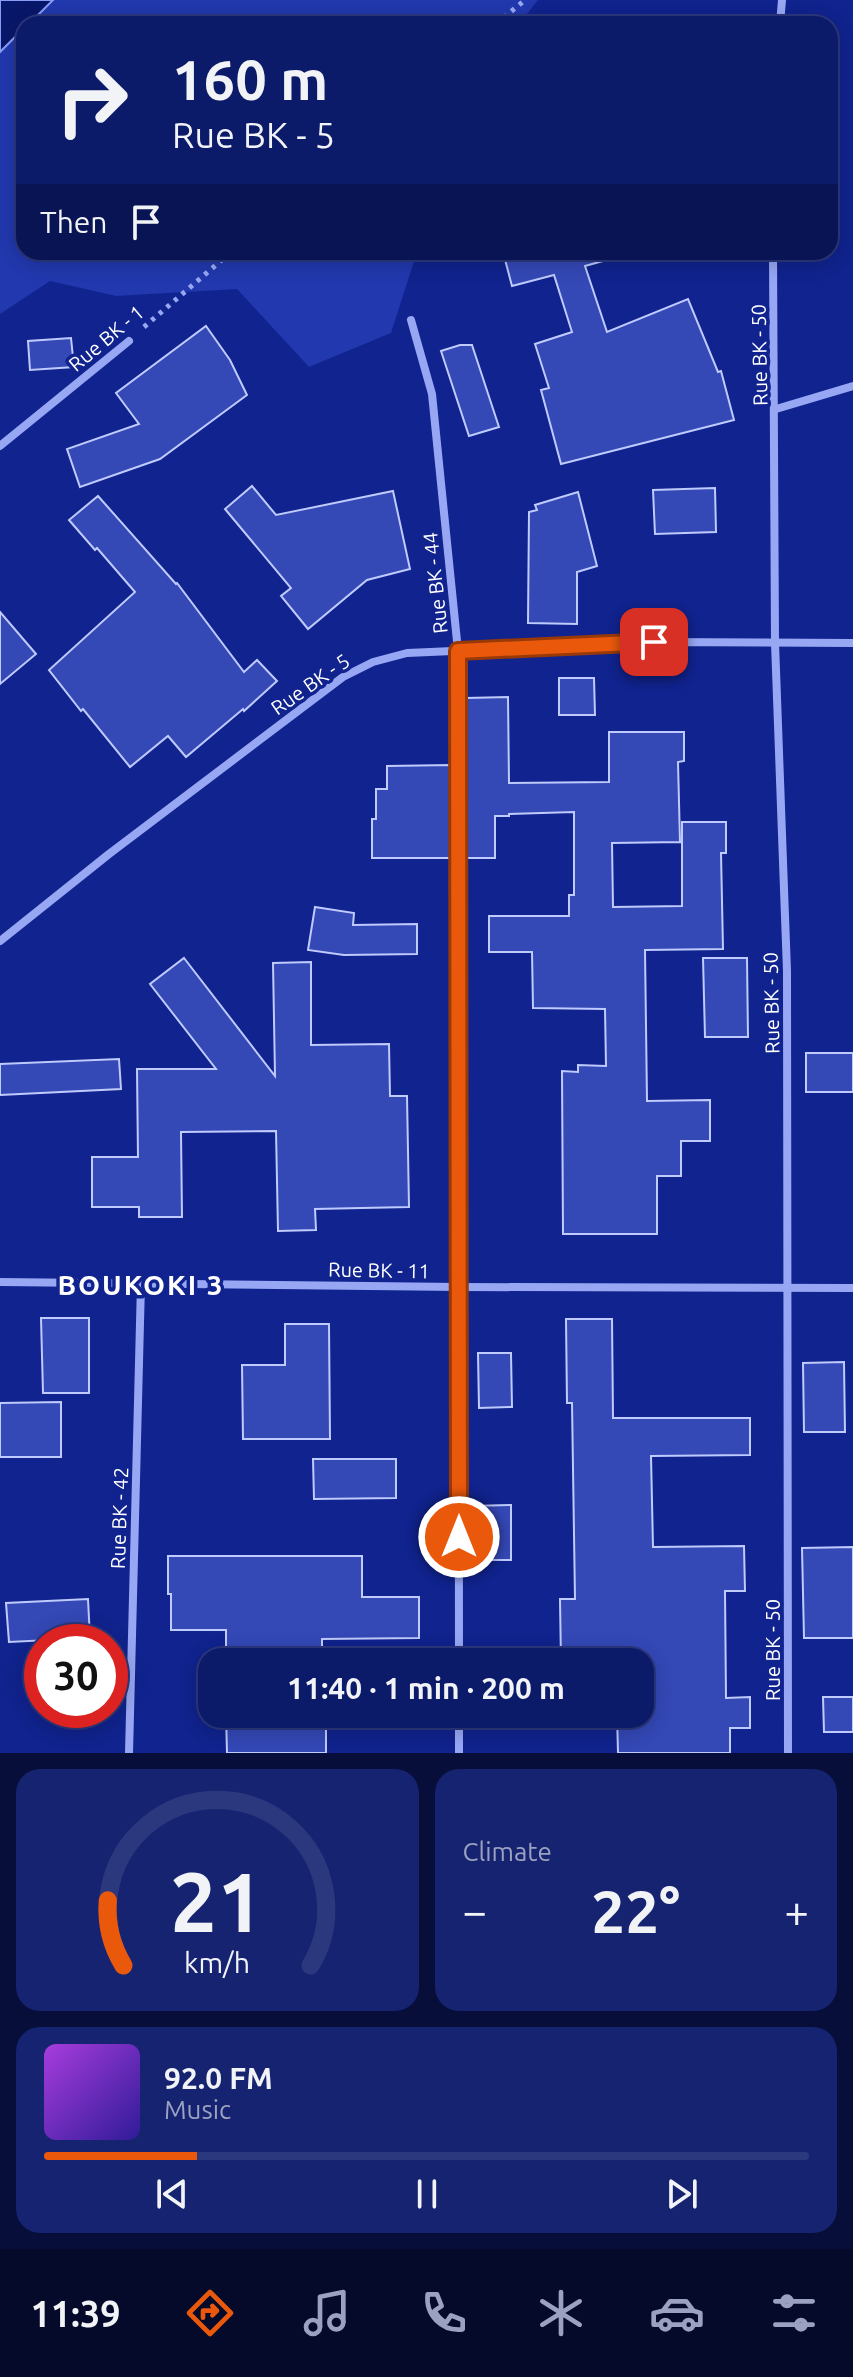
<!DOCTYPE html>
<meta charset="utf-8">
<style>
:root{--surface:#0c1a6a;--page:#152370;--text:#f1f3f6;--muted:#9aa1c1;--line:#2c387e;--accent:#ea580c}
body{margin:0;font-family:Ubuntu,sans-serif;background:var(--page);color:var(--text);height:100vh;display:flex;flex-direction:column;font-size:30px;white-space:nowrap}
*{box-sizing:border-box;margin:0}
p{font-size:26px;color:var(--muted)}
.icon{flex:none;width:44px;height:44px;fill:none;stroke:currentColor;stroke-width:2;stroke-linecap:round;stroke-linejoin:round}
.map{position:relative;height:1753px;overflow:hidden}
.details{display:flex;flex-direction:column;gap:16px;padding:16px;background:#070e3a;flex:1}
.details>*{flex:none}
.hud{position:absolute;left:16px;top:16px;width:822px;height:244px;border-radius:24px;box-shadow:0 4px 20px #0003,0 0 0 2px var(--line);background:#0c1a6a;color:var(--text);overflow:hidden}
.speed{position:absolute;left:24px;top:1624px;display:flex;gap:16px;font-size:40px;font-weight:700;text-align:center}
.speed>*{display:grid;place-content:center;width:104px;height:104px;border-radius:50%;background:var(--surface);box-shadow:0 4px 20px #0003,0 0 0 2px var(--line);line-height:1}
.speed .limit{border:12px solid #d22;background:#fff;color:#111}
.pin{position:absolute;display:grid;place-items:center;width:68px;height:68px;color:#fff;margin:-34px;border-radius:16px;box-shadow:0 4px 12px #0006}
.me{position:absolute;width:88px;margin:-44px;rotate:0deg;stroke-linejoin:round;filter:drop-shadow(0 0 6px #0008)}
.turn{display:flex;align-items:center;gap:28px;height:168px;padding:0 24px;font-size:36px}
.turn .icon{width:104px;height:104px;stroke-width:2.5}
.turn b{display:block;font-size:56px;line-height:68px}
.then{display:flex;align-items:center;height:76px;padding:0 24px;background:#0003;gap:16px;font-size:30px}
.big{font-size:60px;font-weight:700;line-height:1.1}
.details .tile{flex:1;display:flex;flex-direction:column;justify-content:center;gap:12px;min-width:0;padding:0 28px;border-radius:24px;background:var(--page)}
.details .dial{align-items:center;gap:0}
.dial svg{height:208px;overflow:visible;fill:none;stroke:var(--line);stroke-width:7;stroke-linecap:round;text-anchor:middle}
.dial text{fill:var(--text);stroke:none}
.song{display:flex;align-items:center;gap:24px}
.cover{width:96px;height:96px;border-radius:12px;background:linear-gradient(135deg,hsl(280 70% 55%),hsl(250 70% 35%))}
.played{height:8px;border-radius:4px;background:linear-gradient(90deg,var(--accent) 20%,var(--line) 20%)}
.keys{display:flex;justify-content:space-around;direction:ltr}
.heat{display:flex;justify-content:space-between;align-items:center;font-size:44px;direction:ltr}
.details .tiles{flex:1;display:grid;gap:16px;grid-template-columns:1fr 1fr}
.tile:last-child{grid-column:span 2}
.trip{position:absolute;left:198px;top:1648px;width:456px;height:80px;border-radius:24px;background:var(--surface);box-shadow:0 4px 20px #0003,0 0 0 2px var(--line);font-weight:700;line-height:80px;text-align:center}
.menu{display:flex;height:128px;justify-content:space-around;align-items:center;background:#050a2a;color:var(--muted)}
.menu .icon{width:56px;height:56px}
.menu .current{color:var(--accent)}
.menu b{font-size:36px;color:var(--text)}
.map>svg:first-child{display:block}
.green{fill:#2138ae}
.water{fill:#09176a;stroke:#899df7;stroke-width:2}
.building{fill:#3448b6;stroke:#bfcafd;stroke-width:2}
.lines{fill:none;stroke-linecap:round;stroke-linejoin:round}
.path{stroke:#98a7f3;stroke-width:5;stroke-dasharray:4 6;stroke-linecap:butt}
.street{stroke:#98a7f3;stroke-width:8}
.route-casing{stroke:#983908;stroke-width:20}
.route{stroke:#ea580c;stroke-width:14}
.labels{text-anchor:middle;dominant-baseline:central;stroke-width:7;stroke-linejoin:round;paint-order:stroke}
.street-label{font-size:20px;fill:#fff;stroke:#10238e}
.district-label{font-size:28px;font-weight:bold;letter-spacing:2px;fill:#fff;stroke:#10238e}
</style>
<div class="map">
<svg width="853" height="1753" viewBox="0 0 853 1753">
<rect width="100%" height="100%" fill="#10238e"/>
<polygon class="green" points="0,0 538,0 519,24 24,24 24,252 417,252 391,333 309,367 237,289 116,296 50,281 0,314"/>
<polygon class="water" points="0,0 53,0 29,24 24,24 24,28 0,52"/>
<g class="building">
<polygon points="503,252 602,252 603,261 585,266 607,332 688,299 718,372 721,371 734,420 561,464 541,390 549,388 535,344 572,332 554,275 512,286"/>
<polygon points="206,326 230,360 247,395 160,459 80,487 67,449 139,424 116,393"/>
<polygon points="71,338 74,367 30,370 28,341"/>
<polygon points="460,345 472,345 499,427 469,436 441,351"/>
<polygon points="252,486 276,515 393,491 410,569 367,580 308,629 281,596 291,588 225,509"/>
<polygon points="715,488 716,532 655,534 653,490"/>
<polygon points="578,492 597,566 577,572 577,624 528,623 529,512 537,510 535,505"/>
<polygon points="98,496 176,584 177,583 244,672 257,660 277,681 244,711 243,709 186,757 168,736 130,767 83,709 81,711 49,670 135,592 97,548 95,550 69,520"/>
<polygon points="0,612 36,654 0,684"/>
<polygon points="559,678 594,678 595,715 559,715"/>
<polygon points="508,697 509,783 609,782 609,732 684,732 684,761 678,762 680,842 612,843 613,907 682,906 682,822 726,822 726,853 721,853 723,949 645,950 647,1101 710,1100 710,1141 681,1141 681,1176 657,1176 657,1234 563,1234 562,1071 578,1072 578,1065 606,1066 605,1009 533,1008 532,952 489,952 489,916 569,916 569,895 574,895 574,812 509,814 509,816 495,816 495,858 465,858 466,698"/>
<polygon points="451,765 451,858 372,858 372,819 376,819 376,789 387,789 387,766"/>
<polygon points="315,907 354,913 353,925 417,924 417,954 344,955 308,950"/>
<polygon points="184,958 275,1076 273,963 311,962 311,1045 389,1044 390,1096 407,1096 409,1207 315,1209 316,1230 278,1231 276,1131 181,1132 182,1217 139,1217 139,1207 92,1207 92,1157 138,1157 137,1069 216,1069 150,984"/>
<polygon points="703,958 747,958 748,1037 705,1037"/>
<rect x="806" y="1053" width="47" height="39"/>
<polygon points="119,1059 121,1089 0,1095 0,1064"/>
<polygon points="41,1318 89,1318 89,1393 43,1393"/>
<polygon points="566,1319 612,1319 613,1418 750,1418 750,1455 651,1456 653,1547 744,1546 745,1591 725,1591 726,1698 750,1697 750,1728 730,1728 730,1753 618,1753 617,1714 640,1714 640,1662 561,1662 560,1599 575,1599 572,1403 567,1403"/>
<polygon points="285,1324 329,1324 330,1439 243,1439 242,1365 285,1365"/>
<polygon points="478,1353 511,1353 512,1407 479,1408"/>
<polygon points="844,1362 845,1432 804,1432 803,1363"/>
<polygon points="61,1402 61,1457 0,1457 0,1403"/>
<polygon points="313,1459 396,1459 396,1498 314,1499"/>
<polygon points="511,1505 511,1560 470,1560 470,1506"/>
<polygon points="853,1547 853,1638 804,1638 802,1548"/>
<polygon points="168,1556 362,1556 362,1597 419,1597 419,1638 322,1639 322,1662 226,1662 226,1630 171,1630 171,1594 168,1594"/>
<polygon points="88,1599 90,1638 9,1642 6,1603"/>
<polygon points="823,1697 853,1697 853,1732 824,1732"/>
<polygon points="226,1714 326,1714 326,1753 227,1753"/>
</g>
<g class="lines">
<g class="path">
<polyline points="496,24 525,0"/>
<polyline points="144,327 231,252"/>
</g>
<g class="street">
<polyline points="780,24 782,0"/>
<polyline points="773,252 775,643 787,971 788,1753"/>
<polyline points="411,320 432,394 458,651 459,1662"/>
<polyline points="776,409 853,386"/>
<polyline points="0,446 129,341"/>
<polyline points="0,941 109,854 343,677 373,662 407,653 654,642 853,643"/>
<polyline points="0,1282 459,1287 853,1288"/>
<polyline points="129,1753 141,1284"/>
<polyline points="459,1753 459,1714"/>
</g>
</g>
<g class="lines">
<defs>
<polyline id="route" points="459,1537 458,651 654,642"/>
</defs>
<use href="#route" class="route-casing"/>
<use href="#route" class="route"/>
</g>
<g class="labels">
<g class="street-label">
<text transform="translate(106 338) rotate(-40)">Rue BK - 1</text>
<text transform="translate(759 355) rotate(-91)">Rue BK - 50</text>
<text transform="translate(435 583) rotate(-96)">Rue BK - 44</text>
<text transform="translate(310 684) rotate(-35)">Rue BK - 5</text>
<text transform="translate(771 1003) rotate(-91)">Rue BK - 50</text>
<text transform="translate(379 1270) rotate(1)">Rue BK - 11</text>
<text transform="translate(119 1518) rotate(-88)">Rue BK - 42</text>
<text transform="translate(772 1650) rotate(-90)">Rue BK - 50</text>
</g>
<g class="district-label">
<text x="141" y="1284">BOUKOKI 3</text>
</g>
</g>
</svg>
<div class="speed"><div class="limit">30</div></div>
<div class="pin" style="left:654px;top:642px;background:#d93025"><svg class="icon" aria-label="arrive" viewBox="0 0 24 24"><path d="M6 21V4h12l-3 4 3 4H6"/></svg></div>
<svg class="me" style="left:459px;top:1537px" viewBox="-20 -20 40 40"><circle r="17" fill="#ea580c" stroke="#fff" stroke-width="3"/><path d="M0-11L8 9 0 5-8 9z" fill="#fff"/></svg>
<div class="trip">11:40 · 1 min · 200 m</div>
<div class="hud">
<div class="turn"><svg class="icon" aria-label="right" viewBox="0 0 24 24"><path d="M7 20v-9h11M14 6l5 5-5 5"/></svg><div><b>160 m</b>Rue BK - 5</div></div>
<div class="then">Then<svg class="icon" aria-label="arrive" viewBox="0 0 24 24"><path d="M6 21V4h12l-3 4 3 4H6"/></svg></div>
</div>
</div>
<section class="details">
<div class="tiles">
<div class="tile dial"><svg viewBox="0 0 100 80">
<path d="M14 69A42 42 0 1 1 86 69"/>
<path d="M14 69A42 42 0 0 1 8 44" stroke="#ea580c"/>
<text x="50" y="56" font-size="32" font-weight="700">21</text>
<text x="50" y="72" font-size="11">km/h</text>
</svg></div>
<div class="tile"><p>Climate</p>
<div class="heat"><a>−</a><b class="big">22°</b><a>+</a></div>
</div>
<div class="tile">
<div class="song"><i class="cover"></i><div><b>92.0 FM</b><p>Music</p></div></div>
<div class="played"></div>
<div class="keys"><svg class="icon" aria-label="previous" viewBox="0 0 24 24"><path d="M18 5L8 12l10 7zM5 5v14"/></svg><svg class="icon" aria-label="pause" viewBox="0 0 24 24"><path d="M8 5v14M16 5v14"/></svg><svg class="icon" aria-label="next" viewBox="0 0 24 24"><path d="M6 5l10 7-10 7zM19 5v14"/></svg></div>
</div>
</div>
</section>
<nav class="menu">
<b>11:39</b>
<svg class="icon current" aria-label="directions" viewBox="0 0 24 24"><path d="M12 3l9 9-9 9-9-9zM9 14v-3h6M13 9l2 2-2 2"/></svg>
<svg class="icon" aria-label="music" viewBox="0 0 24 24"><path d="M9 18V5l10-2v13"/><circle cx="6" cy="18" r="3"/><circle cx="16" cy="16" r="3"/></svg>
<svg class="icon" aria-label="phone" viewBox="0 0 24 24"><path d="M5 4h4l2 5-3 2q2 4 5 5l2-3 5 2v4C11 20 4 13 5 4z"/></svg>
<svg class="icon" aria-label="climate" viewBox="0 0 24 24"><path d="M12 3v18M4 7l16 10M4 17L20 7"/></svg>
<svg class="icon" aria-label="car" viewBox="0 0 24 24"><path d="M5 17H2v-5l4-1 3-4h7l3 4 3 1v5h-3M9 17h6M6 11h13"/><circle cx="7" cy="17" r="2"/><circle cx="17" cy="17" r="2"/></svg>
<svg class="icon" aria-label="filters" viewBox="0 0 24 24"><path d="M4 7h16M4 17h16"/><circle cx="9" cy="7" r="2"/><circle cx="15" cy="17" r="2"/></svg>
</nav>
